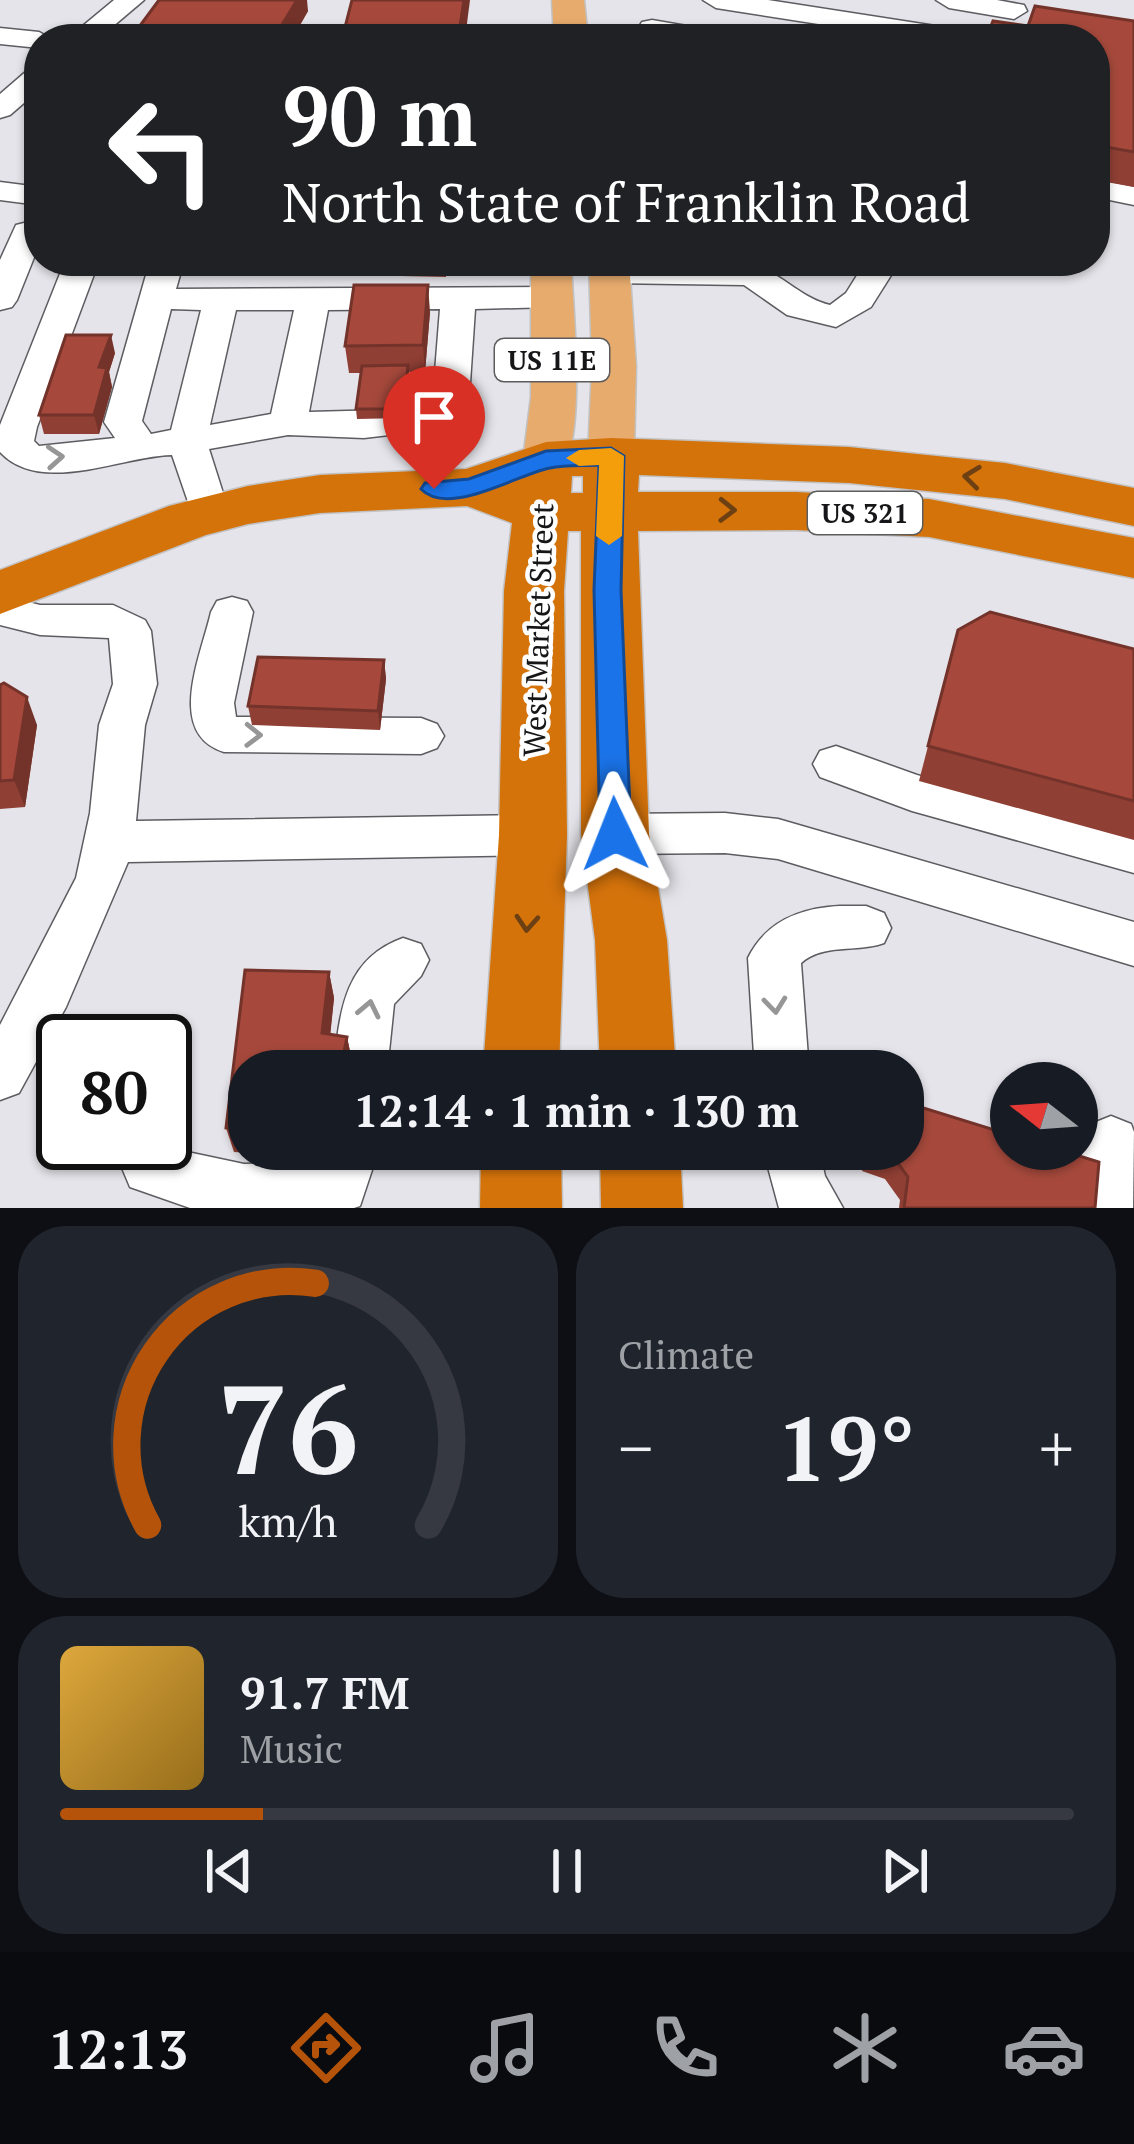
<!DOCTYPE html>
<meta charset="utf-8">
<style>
:root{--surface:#171b24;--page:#20242c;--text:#f1f3f6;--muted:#9ea1a6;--line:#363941;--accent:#b45309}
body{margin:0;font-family:"PT Serif",serif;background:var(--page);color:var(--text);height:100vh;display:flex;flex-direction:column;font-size:45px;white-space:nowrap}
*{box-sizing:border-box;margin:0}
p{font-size:39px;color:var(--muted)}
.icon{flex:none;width:66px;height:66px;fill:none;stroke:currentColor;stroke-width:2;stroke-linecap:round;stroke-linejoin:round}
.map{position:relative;height:1208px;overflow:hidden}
.panel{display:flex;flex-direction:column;gap:18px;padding:18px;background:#0d0f14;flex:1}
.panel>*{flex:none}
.hud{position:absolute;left:24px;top:24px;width:1086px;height:252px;border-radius:48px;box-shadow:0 3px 9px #0004;background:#202124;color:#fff;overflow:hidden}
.needle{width:78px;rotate:287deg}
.controls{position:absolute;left:990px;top:1062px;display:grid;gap:24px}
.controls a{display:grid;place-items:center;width:108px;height:108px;border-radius:50%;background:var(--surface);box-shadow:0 3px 9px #0004;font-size:60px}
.speed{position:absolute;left:36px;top:1014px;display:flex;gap:24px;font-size:60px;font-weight:700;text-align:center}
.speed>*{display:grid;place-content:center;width:156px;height:156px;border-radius:50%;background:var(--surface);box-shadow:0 3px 9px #0004;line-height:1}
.speed .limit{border:6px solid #111;border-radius:18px;background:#fff;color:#111}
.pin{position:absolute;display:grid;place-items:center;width:102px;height:102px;color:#fff;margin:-123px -51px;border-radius:50% 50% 50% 0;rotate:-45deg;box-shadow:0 0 12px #0007}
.pin .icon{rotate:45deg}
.me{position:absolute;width:132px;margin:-66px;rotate:358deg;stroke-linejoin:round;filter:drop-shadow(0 0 9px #0008)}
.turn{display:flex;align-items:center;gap:42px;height:252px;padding:0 60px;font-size:54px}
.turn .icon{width:156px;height:156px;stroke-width:2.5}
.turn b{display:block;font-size:84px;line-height:102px}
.big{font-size:90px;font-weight:700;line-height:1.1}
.panel .card{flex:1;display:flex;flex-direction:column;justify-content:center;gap:18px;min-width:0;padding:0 42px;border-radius:48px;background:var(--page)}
.panel .dial{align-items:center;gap:0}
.dial svg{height:312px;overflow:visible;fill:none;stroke:var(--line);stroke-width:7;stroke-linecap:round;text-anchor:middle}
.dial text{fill:var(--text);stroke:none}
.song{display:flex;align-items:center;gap:36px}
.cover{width:144px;height:144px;border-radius:18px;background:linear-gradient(135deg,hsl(40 70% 55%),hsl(40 70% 35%))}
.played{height:12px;border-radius:6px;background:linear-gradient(90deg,var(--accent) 20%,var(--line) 20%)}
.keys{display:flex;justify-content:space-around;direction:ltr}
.heat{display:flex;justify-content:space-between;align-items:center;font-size:66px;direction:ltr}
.panel .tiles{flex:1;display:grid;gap:18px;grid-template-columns:1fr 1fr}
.card:last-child{grid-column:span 2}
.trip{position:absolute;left:228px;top:1050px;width:696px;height:120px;border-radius:48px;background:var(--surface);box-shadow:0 3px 9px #0004;font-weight:700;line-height:120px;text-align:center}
.tab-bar{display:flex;height:192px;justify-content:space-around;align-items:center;background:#090b0e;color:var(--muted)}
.tab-bar .icon{width:84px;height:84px}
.tab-bar .current{color:var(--accent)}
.tab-bar b{font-size:54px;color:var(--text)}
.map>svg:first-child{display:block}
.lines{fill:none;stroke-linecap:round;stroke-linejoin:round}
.minor-casing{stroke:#5c5c61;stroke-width:3}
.major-casing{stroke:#c2c2c3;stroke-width:3}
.highway-casing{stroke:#c2c2c3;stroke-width:3}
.minor{fill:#fff;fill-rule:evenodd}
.major{fill:#e6ab6d;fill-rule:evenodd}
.highway{fill:#d5730b;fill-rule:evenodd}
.wall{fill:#8f3f34}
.shaded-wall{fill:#74332a}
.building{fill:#a6493c;stroke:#74332a;stroke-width:3}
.oneway{stroke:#969697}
.oneway2{stroke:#6c4012}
.route{fill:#1a73e8;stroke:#114b97;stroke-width:3}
.slow{fill:#f59e0b}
.labels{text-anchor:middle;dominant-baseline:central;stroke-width:9;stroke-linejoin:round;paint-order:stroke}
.shield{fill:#fff;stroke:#5c5c5d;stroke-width:3}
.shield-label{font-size:27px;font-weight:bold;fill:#161618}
.street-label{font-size:30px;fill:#161618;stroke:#fff}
</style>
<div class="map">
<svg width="1134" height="1208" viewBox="0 0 1134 1208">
<rect width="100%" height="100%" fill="#e4e4ea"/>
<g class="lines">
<defs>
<g id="minor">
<polygon points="114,0 144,0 98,39 67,39"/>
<polygon points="703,0 768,0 968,31 982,39 915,39 716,8"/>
<polygon points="936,0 997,0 1024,5 1027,11 1014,19 949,8"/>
<polygon points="652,20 716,31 730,39 668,39 642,34 638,28 642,22"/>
<polygon points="0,28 39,32 52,39 39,39 39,48 0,44"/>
<polygon points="39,66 39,90 10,115 0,118 0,94 29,69"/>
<polygon points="1095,179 1134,187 1134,205 1095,197"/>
<polygon points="0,182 39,187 39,205 0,200"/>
<polygon points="28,222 39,225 39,245 17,300 12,307 0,310 0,260 16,225"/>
<path d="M65,261h34l-62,166 -3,14 5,5 76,-8 -11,-16 46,-161h34l-8,28 376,-2 12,3 5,7 -5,7 -12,3 -77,2 -6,89 -21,30 -84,10 -76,-3 -79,14 21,66 -6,10 -14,4 -14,-4 -24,-70c-50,1 -131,41 -172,-3v-27zM171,309l30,1 -30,120 -20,4 -9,-13zM440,309l-7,88 -9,12 -115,3 19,-102zM236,310h58l-23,104 -61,11z"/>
<path d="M866,261h34l-29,46 -35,20 -49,-12 -43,-30 -134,-2 -17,-10 17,-10 142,2c29,7 48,33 78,40l16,-12z"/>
<polygon points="0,595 40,605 113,605 145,620 151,631 157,684 145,725 136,821 533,815 550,821 557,835 550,849 533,855 128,862 66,1007 19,1093 0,1100 0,1025 76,878 90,813 99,725 113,684 109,638 40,635 0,625"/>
<path d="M232,597l15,4 6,11 -19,91 2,14 185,1 16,6 7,12 -7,12 -16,6 -197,-2c-59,-19 -23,-96 -13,-140l6,-11z"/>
<polygon points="836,746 917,775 1134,833 1134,873 912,811 820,777 813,764 820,751"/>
<polygon points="725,813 778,819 1134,922 1134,966 778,859 725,853 615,854 598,848 591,834 598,820 615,814"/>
<path d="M840,906h26l18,7 7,15 -7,15c-28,10 -60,0 -83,20l8,108h-54l-7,-113c18,-37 52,-50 92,-52z"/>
<path d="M403,938l18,6 8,16 -8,16 -27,28 -7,67h-54c7,-56 9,-111 70,-133z"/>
<polygon points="1111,1116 1131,1124 1134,1132 1133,1208 1075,1208 1083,1143 1091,1124"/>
<polygon points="145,1143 244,1164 319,1162 323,1149 379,1149 360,1206 354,1208 190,1208 130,1187 122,1168 130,1149"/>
<polygon points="763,1149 819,1149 825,1176 843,1208 779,1208"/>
</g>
<g id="major">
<polygon points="552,0 584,0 588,39 554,39"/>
<path d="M531,261h40c2,48 15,173 -9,210l-16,4 -16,-4 -7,-11 8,-63z"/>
<polygon points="589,261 629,261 636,366 634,456 627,467 611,471 595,467 588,456 592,366"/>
</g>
<g id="highway">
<path d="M611,438l238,9 156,16 129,25v38l-129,-27 -156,-16 -210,-8 -1,17h158l133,7 205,39v40l-205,-41 -133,-7 -158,1 11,303 18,106 9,131h-76l-5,-131 -14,-106v-303h-13l-4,60 3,244 -8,236h-76l16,-236 5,-244 8,-68 -45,-17 -147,7 -72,11 -42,11 -206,79v-44l169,-64 79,-20 72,-11 146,-6 80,-27zM572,476h11v17h-12z"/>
<polygon points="481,1149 561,1149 562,1208 480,1208"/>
<polygon points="600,1149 680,1149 683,1208 601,1208"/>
</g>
</defs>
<use href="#minor" class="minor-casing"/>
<use href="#major" class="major-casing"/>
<use href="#highway" class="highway-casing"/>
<use href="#minor" class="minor"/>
<use href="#major" class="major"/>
<use href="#highway" class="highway"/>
</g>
<g class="wall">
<polygon points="308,11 292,39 141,39 139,27"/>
<polygon points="1134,21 1134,187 1095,180 1095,39 1028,26"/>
<polygon points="447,261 446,277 355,275 354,266"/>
<polygon points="430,312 425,372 409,372 405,418 357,419 356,409 361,373 349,373 345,346"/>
<polygon points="115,353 109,372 112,387 99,434 44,434 39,415"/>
<polygon points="958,630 1134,649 1134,840 919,781"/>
<polygon points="384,660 386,679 380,730 252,725 248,706"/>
<polygon points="0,685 37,725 25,807 0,809"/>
<polygon points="245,970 329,972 334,998 330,1034 347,1037 352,1061 350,1071 249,1071 249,1149 318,1149 317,1157 234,1152 226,1128"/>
<polygon points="868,1149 903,1149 1095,1208 899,1208 900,1200 885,1179 862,1171"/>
</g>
<g class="shaded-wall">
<polygon points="297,0 307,0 308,11 292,39 274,39"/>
<polygon points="464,0 470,0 465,39 458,39"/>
<polygon points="428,285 430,312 425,372 423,345"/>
<polygon points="111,335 115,353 109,372 112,387 99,434 94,415 99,367"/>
<polygon points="384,660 386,679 380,730 378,711"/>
<polygon points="27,697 37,725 25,807 14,780"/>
<polygon points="329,972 334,998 328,1057 322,1033"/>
<polygon points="347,1037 352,1061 350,1071 342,1071 341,1066"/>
</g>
<g class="building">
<polygon points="159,0 297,0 274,38 139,27"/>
<polygon points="352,0 464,0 458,39 342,39"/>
<polygon points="1035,6 1134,21 1134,152 1095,145 1095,39 986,39 993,21 1028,26"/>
<polygon points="355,261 446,261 445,268 354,266"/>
<polygon points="354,285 428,285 423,345 345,346"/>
<polygon points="66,335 111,335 99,367 107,368 94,415 39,415"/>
<polygon points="408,365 404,409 356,409 362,366"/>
<polygon points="990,612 1134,649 1134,801 928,746 958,630"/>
<polygon points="258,657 384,660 378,711 248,706"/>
<polygon points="4,683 27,697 14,780 0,781 0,685"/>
<polygon points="245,970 329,972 322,1033 347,1037 341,1066 317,1066 317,1071 249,1071 249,1130 226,1128"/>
<polygon points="904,1102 1011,1135 1011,1149 1057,1149 1099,1162 1095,1208 904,1208 908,1177 892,1155 874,1149 903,1149"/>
</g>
<defs><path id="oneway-chevron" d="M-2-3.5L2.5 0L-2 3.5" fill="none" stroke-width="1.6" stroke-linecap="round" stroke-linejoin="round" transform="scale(3)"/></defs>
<g class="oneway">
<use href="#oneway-chevron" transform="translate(55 457) rotate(-4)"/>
<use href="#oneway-chevron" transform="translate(253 735) rotate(1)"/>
<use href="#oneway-chevron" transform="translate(775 1005) rotate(84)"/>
<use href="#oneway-chevron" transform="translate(369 1009) rotate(-78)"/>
</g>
<g class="oneway2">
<use href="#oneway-chevron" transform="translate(972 477) rotate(-173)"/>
<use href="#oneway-chevron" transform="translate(727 510) rotate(1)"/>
<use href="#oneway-chevron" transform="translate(527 923) rotate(94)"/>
</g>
<path class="route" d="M611,448l13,8 -3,134 10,244 -5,9 -11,4 -11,-4 -4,-9 -6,-244 5,-125c-16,1 -34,0 -49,3 -33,6 -101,50 -129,21l4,-6 44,-4 77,-28z"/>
<polygon class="slow" points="611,448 624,456 622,536 609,545 596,536 599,465 579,466 566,458 579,450"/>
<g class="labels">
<g class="shield">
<rect x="495" y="339" width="114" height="42" rx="9"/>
<rect x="808" y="492" width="114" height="42" rx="9"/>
</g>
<g class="shield-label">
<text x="552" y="360">US 11E</text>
<text x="865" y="513">US 321</text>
</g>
<g class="street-label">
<text transform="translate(538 630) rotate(-88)">West Market Street</text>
</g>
</g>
</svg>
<div class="controls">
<a><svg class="needle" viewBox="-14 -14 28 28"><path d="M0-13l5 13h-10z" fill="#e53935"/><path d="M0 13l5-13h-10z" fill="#9ea1a6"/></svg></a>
</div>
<div class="speed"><div class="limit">80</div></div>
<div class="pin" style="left:434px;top:489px;background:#d93025"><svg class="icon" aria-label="arrive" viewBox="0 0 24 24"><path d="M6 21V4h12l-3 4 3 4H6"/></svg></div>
<svg class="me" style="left:615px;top:834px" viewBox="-20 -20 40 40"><path d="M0-17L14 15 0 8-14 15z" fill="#1a73e8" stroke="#fff" stroke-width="4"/></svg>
<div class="trip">12:14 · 1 min · 130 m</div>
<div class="hud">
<div class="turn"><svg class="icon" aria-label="left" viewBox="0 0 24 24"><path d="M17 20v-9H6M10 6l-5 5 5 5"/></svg><div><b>90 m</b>North State of Franklin Road</div></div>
</div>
</div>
<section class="panel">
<div class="tiles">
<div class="card dial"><svg viewBox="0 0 100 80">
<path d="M14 69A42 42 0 1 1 86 69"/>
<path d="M14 69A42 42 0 0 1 57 7" stroke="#b45309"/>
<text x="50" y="56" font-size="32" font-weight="700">76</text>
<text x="50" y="72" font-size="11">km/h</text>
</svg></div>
<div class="card"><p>Climate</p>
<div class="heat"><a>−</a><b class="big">19°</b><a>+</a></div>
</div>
<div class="card">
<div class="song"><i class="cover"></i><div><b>91.7 FM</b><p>Music</p></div></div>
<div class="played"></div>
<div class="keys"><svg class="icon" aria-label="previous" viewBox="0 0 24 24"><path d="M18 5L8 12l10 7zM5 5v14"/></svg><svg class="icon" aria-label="pause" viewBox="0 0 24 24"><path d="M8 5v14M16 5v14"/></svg><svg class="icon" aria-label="next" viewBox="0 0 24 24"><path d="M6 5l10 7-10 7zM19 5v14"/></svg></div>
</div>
</div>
</section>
<nav class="tab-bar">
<b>12:13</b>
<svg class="icon current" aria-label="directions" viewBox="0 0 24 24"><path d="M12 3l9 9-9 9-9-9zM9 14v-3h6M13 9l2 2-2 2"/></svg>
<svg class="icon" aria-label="music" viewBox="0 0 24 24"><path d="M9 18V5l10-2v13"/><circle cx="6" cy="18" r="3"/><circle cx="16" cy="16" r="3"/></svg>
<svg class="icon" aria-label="phone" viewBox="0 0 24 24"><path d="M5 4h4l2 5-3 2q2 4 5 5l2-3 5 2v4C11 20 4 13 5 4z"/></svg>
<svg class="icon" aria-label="climate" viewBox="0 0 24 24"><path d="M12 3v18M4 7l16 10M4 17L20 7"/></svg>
<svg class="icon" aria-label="car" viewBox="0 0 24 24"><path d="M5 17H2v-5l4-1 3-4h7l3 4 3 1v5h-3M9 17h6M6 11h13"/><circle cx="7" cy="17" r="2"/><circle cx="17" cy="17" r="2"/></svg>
</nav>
